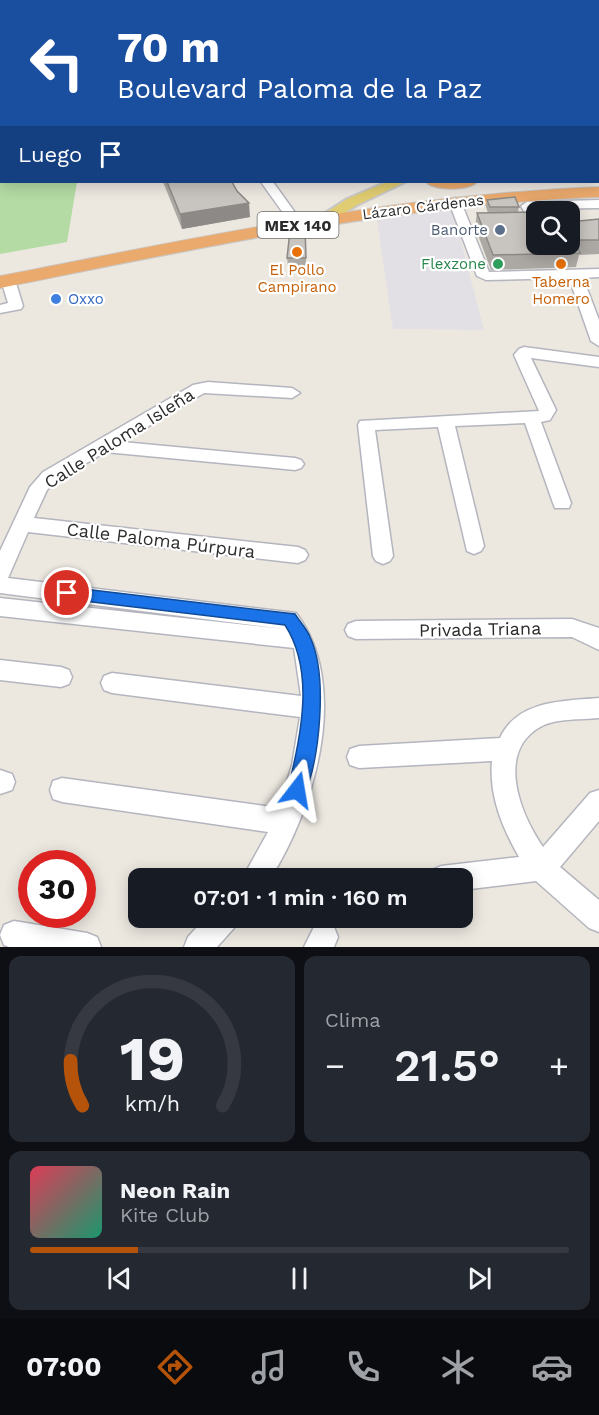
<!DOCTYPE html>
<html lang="es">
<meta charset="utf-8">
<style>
:root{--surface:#171b24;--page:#242831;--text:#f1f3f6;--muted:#9ea1a6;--line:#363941;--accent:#b45309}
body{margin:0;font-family:"Work Sans",sans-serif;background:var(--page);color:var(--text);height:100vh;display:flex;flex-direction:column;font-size:22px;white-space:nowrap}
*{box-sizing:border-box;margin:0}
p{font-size:20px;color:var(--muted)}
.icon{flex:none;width:33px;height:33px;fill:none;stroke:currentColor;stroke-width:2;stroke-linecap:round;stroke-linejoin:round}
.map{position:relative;height:947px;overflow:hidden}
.drawer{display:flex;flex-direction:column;gap:9px;padding:9px;background:#0d0f14;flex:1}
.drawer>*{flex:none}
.banner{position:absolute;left:0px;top:0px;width:600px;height:183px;box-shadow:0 3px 15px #0003;background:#1a4fa0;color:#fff;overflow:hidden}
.fabs{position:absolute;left:526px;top:201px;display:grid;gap:12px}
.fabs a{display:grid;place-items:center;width:54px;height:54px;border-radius:12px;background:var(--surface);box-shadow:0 3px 15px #0003;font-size:30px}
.speed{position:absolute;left:18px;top:850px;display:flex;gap:12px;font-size:30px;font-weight:700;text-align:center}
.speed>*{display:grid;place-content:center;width:78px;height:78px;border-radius:50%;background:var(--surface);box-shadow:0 3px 15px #0003;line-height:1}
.speed .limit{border:9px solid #d22;background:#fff;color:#111}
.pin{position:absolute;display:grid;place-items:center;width:51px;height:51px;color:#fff;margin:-26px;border:3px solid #fff;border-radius:50%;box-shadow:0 2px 6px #0007}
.me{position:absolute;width:66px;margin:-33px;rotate:14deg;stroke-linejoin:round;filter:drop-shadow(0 0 4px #0008)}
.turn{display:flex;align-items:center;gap:21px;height:126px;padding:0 18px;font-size:27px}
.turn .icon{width:78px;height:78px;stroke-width:2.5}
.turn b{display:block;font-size:42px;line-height:51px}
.then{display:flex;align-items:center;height:57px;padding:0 18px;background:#0003;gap:12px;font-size:22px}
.big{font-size:45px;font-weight:600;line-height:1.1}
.drawer .tile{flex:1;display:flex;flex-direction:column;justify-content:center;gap:9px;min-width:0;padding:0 21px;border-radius:12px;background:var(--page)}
.drawer .dial{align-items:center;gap:0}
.dial svg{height:156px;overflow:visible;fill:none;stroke:var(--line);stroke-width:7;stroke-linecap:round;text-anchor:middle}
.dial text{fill:var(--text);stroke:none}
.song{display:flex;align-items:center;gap:18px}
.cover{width:72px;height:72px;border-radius:9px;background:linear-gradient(135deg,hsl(350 70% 55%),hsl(160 70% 35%))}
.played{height:6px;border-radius:3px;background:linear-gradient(90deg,var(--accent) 20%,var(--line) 20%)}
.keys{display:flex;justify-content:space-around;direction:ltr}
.heat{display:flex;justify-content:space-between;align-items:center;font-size:33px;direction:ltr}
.drawer .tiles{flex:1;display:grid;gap:9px;grid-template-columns:1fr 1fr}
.tile:last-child{grid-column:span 2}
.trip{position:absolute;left:128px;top:868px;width:345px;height:60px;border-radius:12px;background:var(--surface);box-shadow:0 3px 15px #0003;font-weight:600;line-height:60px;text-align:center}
.tab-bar{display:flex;height:96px;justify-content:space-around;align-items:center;background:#090b0e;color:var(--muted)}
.tab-bar .icon{width:42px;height:42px}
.tab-bar .active{color:var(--accent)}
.tab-bar b{font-size:27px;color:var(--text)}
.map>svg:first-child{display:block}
.industrial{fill:#e2e0e5}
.green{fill:#b4dba4}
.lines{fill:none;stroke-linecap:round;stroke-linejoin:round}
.minor-casing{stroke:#b4b5be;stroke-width:3}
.major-casing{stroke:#c8c8c8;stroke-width:4}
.highway-casing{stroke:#c8c8c8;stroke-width:2}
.minor{fill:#fff;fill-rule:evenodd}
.major{fill:#e0cc71;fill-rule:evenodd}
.highway{fill:#ebaa6d;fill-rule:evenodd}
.wall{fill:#aca9a4}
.shaded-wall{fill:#8c8986}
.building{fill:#c8c4bf;stroke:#8c8986;stroke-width:1.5}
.route{fill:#1a73e8;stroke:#114b97;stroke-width:1.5}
.service-dot{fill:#5c6f8a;stroke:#fff;stroke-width:2}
.food-dot{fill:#e8710a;stroke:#fff;stroke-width:2}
.leisure-dot{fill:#2e9e5b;stroke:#fff;stroke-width:2}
.shop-dot{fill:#3f7fe0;stroke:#fff;stroke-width:2}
.labels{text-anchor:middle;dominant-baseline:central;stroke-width:4.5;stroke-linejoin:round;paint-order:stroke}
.far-street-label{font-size:15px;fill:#2c2c2c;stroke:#fff}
.far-service-label{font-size:15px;fill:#4e5e75;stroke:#fff;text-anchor:end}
.far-leisure-label{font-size:15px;fill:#27864d;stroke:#fff;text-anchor:end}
.far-food-label{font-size:15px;fill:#c56008;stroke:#fff}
.far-shop-label{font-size:15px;fill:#366cbe;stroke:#fff;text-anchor:start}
.shield{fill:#fff;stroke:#6b6b6b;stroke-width:1.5}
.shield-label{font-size:16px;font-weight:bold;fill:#2c2c2c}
.street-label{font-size:18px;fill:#2c2c2c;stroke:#fff}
</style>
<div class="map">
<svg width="599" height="947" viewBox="0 0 599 947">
<rect width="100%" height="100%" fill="#ece8e0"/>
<polygon class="industrial" points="452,207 484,330 393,329 377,220"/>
<polygon class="green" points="0,63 2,182 77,182 67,242 0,254"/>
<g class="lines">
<defs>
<g id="minor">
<polygon points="34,0 42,0 33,2"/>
<rect x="75" y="0" width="8" height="2"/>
<polygon points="274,0 282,0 272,2"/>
<polygon points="331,0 339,0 341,2 332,2"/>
<polygon points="568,0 576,0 566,2"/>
<rect x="0" y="4" width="2" height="5"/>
<rect x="598" y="11" width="1" height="4"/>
<polygon points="0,17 2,17 0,22"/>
<rect x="0" y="32" width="2" height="6"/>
<polygon points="599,63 599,70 598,70 598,63"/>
<polygon points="261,182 273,182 296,214 294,217 286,217"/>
<polygon points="455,198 461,202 489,272 599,269 599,277 583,278 599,320 599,346 591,341 569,278 486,280 477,276 449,202"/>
<polygon points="599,200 599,208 535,209 537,228 533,227 521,206 527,202"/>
<polygon points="8,276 15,280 23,306 21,309 0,313 0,305 8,303 1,280"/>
<polygon points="524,347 599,357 599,367 531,358 556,410 550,420 541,422 571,503 569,508 555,508 553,503 525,423 455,426 484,546 481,551 474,554 467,551 438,427 375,430 393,556 390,561 383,564 376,561 373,556 358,425 360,421 539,411 514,355 519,349"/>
<path d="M208,382l84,6 8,5 -8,5 -88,-5 -82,49 173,16 6,2 3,4 -3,4 -6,2 -190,-18 -50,30 -8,8 -13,28 264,29 7,3 3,5 -3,5 -7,3 -270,-31 -20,46 288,35c56,73 18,197 -26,266h-28l26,-47 -206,-30 -9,-3 -3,-9 3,-9 9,-3 217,30 13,-43 8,-48 -188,-24 -8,-3 -3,-7 3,-7 8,-3 189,23 -7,-48 -294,-32v-18l284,31 -284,-36v-42l30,-64 13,-15 150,-87z"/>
<polygon points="572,619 599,628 599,650 572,637 356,639 348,636 345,630 348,624 356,621"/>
<polygon points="0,660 61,667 69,670 72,677 69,684 61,687 0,680"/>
<path d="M599,698v20c-18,2 -43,0 -59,9 -45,26 -19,88 3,120l47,-54 9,-3v31l-39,46 39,33v32l-10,-4 -53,-47 -74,9v-11h-34l4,-9 9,-4 78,-9c-17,-30 -30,-61 -27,-96l-133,7 -9,-3 -3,-8 3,-8 9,-3 141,-8c17,-38 64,-37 99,-40z"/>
<polygon points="0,770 12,774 15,782 12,790 0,794"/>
<polygon points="205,918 238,918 234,928 217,947 184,947 188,937"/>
<polygon points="14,921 87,933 97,937 101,947 9,947 4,945 0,935 4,925"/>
<polygon points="324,923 334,927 338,937 334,947 304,947 314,927"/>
</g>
<g id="major">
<polygon points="130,0 145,0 146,2 131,2"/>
<polygon points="187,0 201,0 186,2"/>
<polygon points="228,0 242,0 243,2 229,2"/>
<polygon points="0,51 2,51 0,58"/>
<rect x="598" y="129" width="1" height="8"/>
<polygon points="387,182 405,182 357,205 327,224 321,226 313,221 347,199"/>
</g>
<g id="highway">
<path d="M426,182h51c-7,9 -44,9 -51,0z"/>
<path d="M599,187v10c-206,8 -398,51 -599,91v-12c201,-39 394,-81 599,-89z"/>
</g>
</defs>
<use href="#minor" class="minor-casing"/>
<use href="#major" class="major-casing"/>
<use href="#highway" class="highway-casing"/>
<use href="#minor" class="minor"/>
<use href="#major" class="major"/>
<use href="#highway" class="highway"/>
</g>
<g class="wall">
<polygon points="163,182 232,182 250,217 182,229"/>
<polygon points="487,200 519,207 518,212 537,244 574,222 599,219 599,254 579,255 576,267 491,270 475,227 477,213 488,213 486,207"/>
<polygon points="287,258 306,258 306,266 288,266"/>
</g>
<polygon class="shaded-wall" points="249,203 250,217 182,229 180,214"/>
<g class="building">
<polygon points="167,182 232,182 237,191 249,203 180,214"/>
<polygon points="515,197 519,207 490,207 487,200"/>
<polygon points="531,212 537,215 537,244 570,244 570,222 599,219 599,240 573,240 580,253 493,255 477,213"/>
<polygon points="305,228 306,258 287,258 290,231"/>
</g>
<path class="route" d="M67,587l228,27c5,8 12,15 15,23 18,38 10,121 -6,159l-7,3 -7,-3 -2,-6c12,-53 28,-117 -3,-165l-218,-26 -8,-6z"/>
<circle class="service-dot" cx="500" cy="230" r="6"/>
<g class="food-dot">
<circle cx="297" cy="252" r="6"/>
<circle cx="561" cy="264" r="6"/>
</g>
<circle class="leisure-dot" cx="498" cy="264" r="6"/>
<circle class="shop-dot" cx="56" cy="299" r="6"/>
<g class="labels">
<g class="far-street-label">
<text transform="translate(423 207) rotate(-7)">Lázaro Cárdenas</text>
</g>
<g class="far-service-label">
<text x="488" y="230">Banorte</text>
</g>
<g class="far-leisure-label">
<text x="486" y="264">Flexzone</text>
</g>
<g class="far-food-label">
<text x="297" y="270">El Pollo<tspan x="297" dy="17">Campirano</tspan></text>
<text x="561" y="282">Taberna<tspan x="561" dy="17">Homero</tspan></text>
</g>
<g class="far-shop-label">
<text x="68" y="299">Oxxo</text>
</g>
<rect class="shield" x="257.5" y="212" width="81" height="26" rx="4.5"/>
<g class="shield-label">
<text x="298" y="225">MEX 140</text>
</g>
<g class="street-label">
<text transform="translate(119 438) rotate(-32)">Calle Paloma Isleña</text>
<text transform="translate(161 540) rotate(7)">Calle Paloma Púrpura</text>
<text transform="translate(480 629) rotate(-1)">Privada Triana</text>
</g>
</g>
</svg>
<div class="fabs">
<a><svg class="icon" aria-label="search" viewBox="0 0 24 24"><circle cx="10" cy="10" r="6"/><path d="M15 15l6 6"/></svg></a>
</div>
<div class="speed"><div class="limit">30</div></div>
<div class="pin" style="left:67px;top:593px;background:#d93025"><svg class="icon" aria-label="arrive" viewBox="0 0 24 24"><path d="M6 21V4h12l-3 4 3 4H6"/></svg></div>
<svg class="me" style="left:297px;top:790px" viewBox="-20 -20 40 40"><path d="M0-17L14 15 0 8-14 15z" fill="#1a73e8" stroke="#fff" stroke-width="4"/></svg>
<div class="trip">07:01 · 1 min · 160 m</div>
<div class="banner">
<div class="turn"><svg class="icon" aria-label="left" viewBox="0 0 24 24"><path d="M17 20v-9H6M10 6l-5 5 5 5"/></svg><div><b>70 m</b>Boulevard Paloma de la Paz</div></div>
<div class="then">Luego<svg class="icon" aria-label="arrive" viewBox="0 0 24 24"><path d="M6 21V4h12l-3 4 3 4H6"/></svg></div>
</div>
</div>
<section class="drawer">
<div class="tiles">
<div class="tile dial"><svg viewBox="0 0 100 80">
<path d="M14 69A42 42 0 1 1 86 69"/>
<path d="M14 69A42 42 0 0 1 8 46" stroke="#b45309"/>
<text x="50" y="56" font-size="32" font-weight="700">19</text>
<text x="50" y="72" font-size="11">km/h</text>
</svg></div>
<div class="tile"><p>Clima</p>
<div class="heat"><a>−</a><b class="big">21.5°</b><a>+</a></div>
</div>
<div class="tile">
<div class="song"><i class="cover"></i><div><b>Neon Rain</b><p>Kite Club</p></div></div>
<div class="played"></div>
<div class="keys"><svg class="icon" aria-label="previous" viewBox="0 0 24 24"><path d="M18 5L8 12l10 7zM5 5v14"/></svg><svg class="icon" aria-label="pause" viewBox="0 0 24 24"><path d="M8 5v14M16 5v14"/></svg><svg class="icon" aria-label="next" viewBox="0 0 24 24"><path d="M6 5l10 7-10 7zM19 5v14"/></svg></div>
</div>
</div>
</section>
<nav class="tab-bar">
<b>07:00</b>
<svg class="icon active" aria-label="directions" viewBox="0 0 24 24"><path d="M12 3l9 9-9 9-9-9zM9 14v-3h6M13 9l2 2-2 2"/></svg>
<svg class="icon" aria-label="music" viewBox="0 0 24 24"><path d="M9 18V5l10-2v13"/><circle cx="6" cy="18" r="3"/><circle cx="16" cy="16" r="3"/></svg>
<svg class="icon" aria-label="phone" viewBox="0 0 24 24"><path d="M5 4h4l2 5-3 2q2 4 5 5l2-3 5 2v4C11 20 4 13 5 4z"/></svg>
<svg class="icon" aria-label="climate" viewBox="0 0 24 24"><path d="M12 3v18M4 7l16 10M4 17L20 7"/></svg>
<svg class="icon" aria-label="car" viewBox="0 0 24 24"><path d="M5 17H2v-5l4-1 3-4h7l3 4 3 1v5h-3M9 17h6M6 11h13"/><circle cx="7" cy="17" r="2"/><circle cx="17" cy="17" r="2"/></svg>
</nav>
